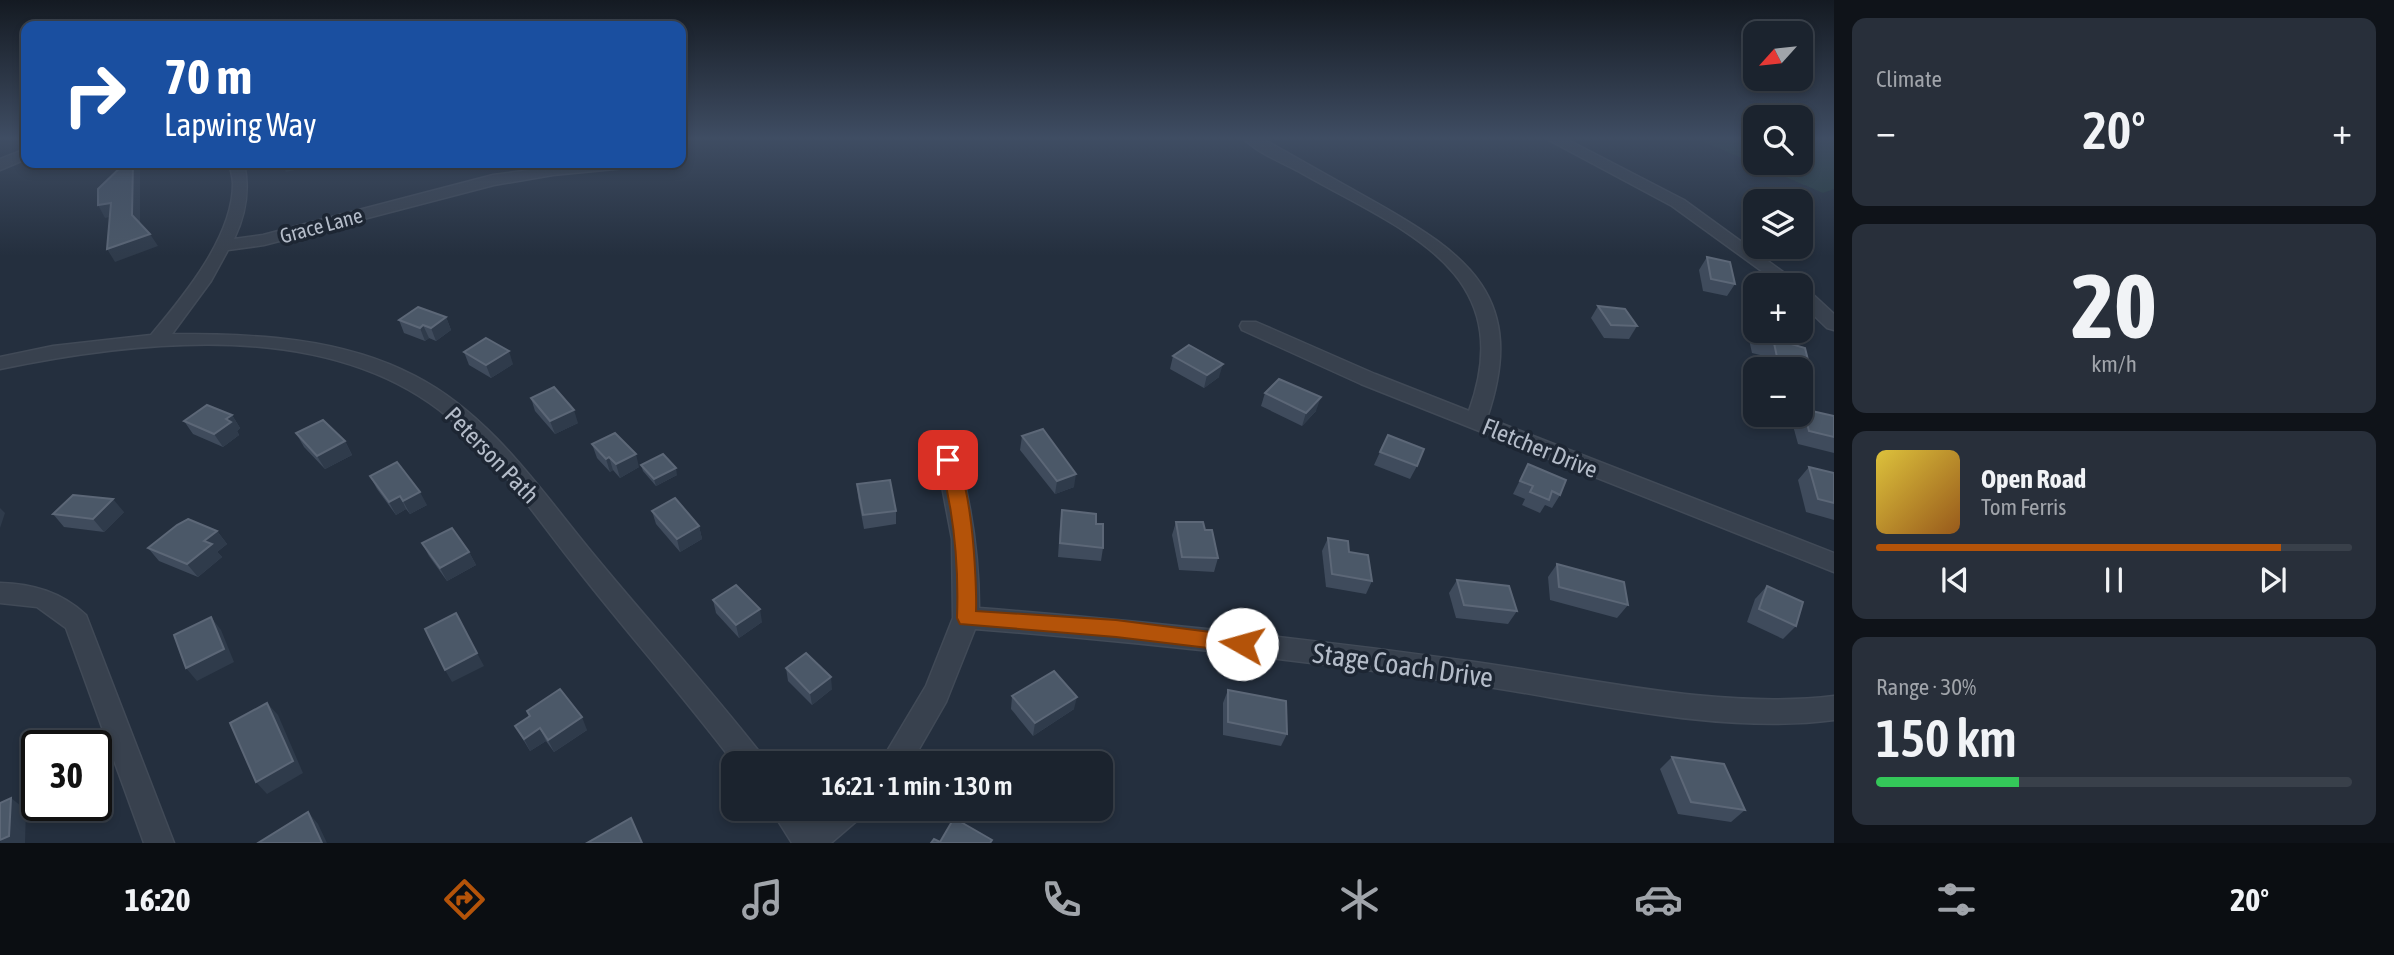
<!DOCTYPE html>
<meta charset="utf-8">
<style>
:root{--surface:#1b232e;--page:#282f3a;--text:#f1f3f6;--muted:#a0a4aa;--line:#39404a;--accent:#b45309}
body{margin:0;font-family:"Asap Condensed",sans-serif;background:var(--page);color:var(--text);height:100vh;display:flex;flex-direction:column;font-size:26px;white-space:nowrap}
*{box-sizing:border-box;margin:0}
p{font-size:23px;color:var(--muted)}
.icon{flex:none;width:38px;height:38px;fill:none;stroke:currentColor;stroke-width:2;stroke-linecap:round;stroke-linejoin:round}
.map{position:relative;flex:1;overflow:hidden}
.panel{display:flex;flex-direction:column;gap:18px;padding:18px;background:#0f1319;width:560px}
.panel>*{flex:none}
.banner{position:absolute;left:21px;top:21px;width:665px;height:147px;border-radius:14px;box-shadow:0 4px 10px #0003,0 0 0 2px var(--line);background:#1a4fa0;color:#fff;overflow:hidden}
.needle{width:46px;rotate:243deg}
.fabs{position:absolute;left:1743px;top:21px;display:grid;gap:14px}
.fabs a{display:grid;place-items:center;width:70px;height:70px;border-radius:14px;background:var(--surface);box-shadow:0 4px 10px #0003,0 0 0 2px var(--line);font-size:35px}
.speed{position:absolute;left:21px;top:730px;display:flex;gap:14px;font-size:35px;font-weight:700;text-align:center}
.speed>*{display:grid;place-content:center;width:91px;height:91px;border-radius:50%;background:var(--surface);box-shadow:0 4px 10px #0003,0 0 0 2px var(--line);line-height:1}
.speed .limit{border:4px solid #111;border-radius:10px;background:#fff;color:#111}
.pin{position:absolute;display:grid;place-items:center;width:60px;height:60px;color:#fff;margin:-30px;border-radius:14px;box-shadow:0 4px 10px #0006}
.me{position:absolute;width:77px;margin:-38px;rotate:277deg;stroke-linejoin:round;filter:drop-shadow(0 0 5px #0008)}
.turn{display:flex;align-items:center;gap:24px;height:147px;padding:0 28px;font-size:32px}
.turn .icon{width:91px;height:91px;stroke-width:2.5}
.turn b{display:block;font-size:49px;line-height:60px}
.big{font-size:52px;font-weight:600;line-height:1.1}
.panel .tile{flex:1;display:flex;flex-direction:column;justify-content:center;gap:10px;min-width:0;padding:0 24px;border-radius:14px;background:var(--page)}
.panel .dial{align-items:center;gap:0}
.dial b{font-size:91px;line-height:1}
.song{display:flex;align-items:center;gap:21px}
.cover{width:84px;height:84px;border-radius:10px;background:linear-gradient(135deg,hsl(50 70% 55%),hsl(30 70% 35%))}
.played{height:7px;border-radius:4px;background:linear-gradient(90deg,var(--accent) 85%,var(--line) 85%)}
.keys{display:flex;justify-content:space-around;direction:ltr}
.heat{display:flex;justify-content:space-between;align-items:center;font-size:38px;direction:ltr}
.charge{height:10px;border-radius:5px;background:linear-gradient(90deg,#34c759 30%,var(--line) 0)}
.trip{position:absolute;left:721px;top:751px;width:392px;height:70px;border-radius:14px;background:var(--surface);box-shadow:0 4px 10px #0003,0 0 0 2px var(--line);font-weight:600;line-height:70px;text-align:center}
.tabs{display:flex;height:112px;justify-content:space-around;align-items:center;background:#0b0e12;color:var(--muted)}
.tabs .icon{width:49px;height:49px}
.tabs .current{color:var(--accent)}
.tabs b{font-size:32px;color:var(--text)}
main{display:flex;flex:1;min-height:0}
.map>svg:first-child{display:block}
.green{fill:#263c3f}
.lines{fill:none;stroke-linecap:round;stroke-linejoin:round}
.minor-casing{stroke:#414a57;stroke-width:3}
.minor{fill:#38414e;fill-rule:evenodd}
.wall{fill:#3f4b5c}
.shaded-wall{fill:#2f3b4b}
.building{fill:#4b5868;stroke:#5c6777;stroke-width:2}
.route{fill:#b45309;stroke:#753606;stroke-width:2}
.labels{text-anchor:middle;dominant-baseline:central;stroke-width:7;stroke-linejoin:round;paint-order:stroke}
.far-street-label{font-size:21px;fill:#b4bcc9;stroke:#1d2633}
.street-label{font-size:24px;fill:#b4bcc9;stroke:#1d2633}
.near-street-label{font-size:28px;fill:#b4bcc9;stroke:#1d2633}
</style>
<main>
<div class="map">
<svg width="1834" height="843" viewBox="0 0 1834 843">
<rect width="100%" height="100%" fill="#242f3e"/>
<polygon class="green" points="1695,138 1755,138 1755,163 1801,163 1801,138 1834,138 1834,189 1823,193"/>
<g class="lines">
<defs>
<g id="minor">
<path d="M1243,138h18c37,21 75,42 112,63 96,54 155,97 114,217l347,135v19l-473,-188 -119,-54 -2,-4 2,-4h14l119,52 94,37c52,-143 -71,-182 -171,-240 -17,-9 -42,-19 -55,-33z"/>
<polygon points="1545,138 1564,138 1684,200 1801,285 1781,285 1672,206"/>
<polygon points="26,149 26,159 0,170 0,159"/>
<path d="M230,163h14c6,27 2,51 -10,76l29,-4 230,-60 87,-12h52l-7,5 -72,7 -59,10 -230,60 -36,5 -17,31 -39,53c82,0 169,3 243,42 76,39 126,115 179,179 55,67 113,130 167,199l4,9h-31c-50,-66 -105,-128 -156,-193 -42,-52 -79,-110 -130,-153 -119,-99 -308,-77 -448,-48v-12l53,-11 98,-11c32,-38 82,-98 82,-151 0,-7 -3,-14 -3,-21z"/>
<polygon points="1801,288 1807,289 1834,314 1834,330 1827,328 1801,303"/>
<path d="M948,452l8,3 3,5c13,49 20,98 20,148 166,13 331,31 496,54 114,16 245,48 359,34v24c-113,15 -245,-18 -358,-35 -166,-24 -333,-43 -501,-56l-29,73 -35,61h-31l46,-77 27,-68 -1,-79 -15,-79 3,-5z"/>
<path d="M0,583c33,1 61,9 86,32l88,228h-30l-78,-215 -29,-21 -37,-4z"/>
<polygon points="770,808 803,808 812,820 827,808 865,808 860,818 831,843 792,843"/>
</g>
</defs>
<use href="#minor" class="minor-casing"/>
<use href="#minor" class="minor"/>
</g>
<g class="wall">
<polygon points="1707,257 1735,284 1727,296 1703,291 1699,270"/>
<polygon points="1598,306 1637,326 1629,339 1604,338 1591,318"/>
<polygon points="446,317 451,330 436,341 429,338 425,341 404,333 399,320"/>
<polygon points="1755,325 1755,331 1759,331 1791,344 1809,364 1801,375 1801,369 1767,369 1764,356 1752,353 1748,335"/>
<polygon points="464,352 513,364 491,378 469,365"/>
<polygon points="1173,356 1219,377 1204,388 1170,369"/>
<polygon points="1265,393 1316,411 1302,426 1261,406"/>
<polygon points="531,398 578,423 555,434 535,411"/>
<polygon points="1803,409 1834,416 1834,453 1798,444 1792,422 1798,415 1801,415 1801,411"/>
<polygon points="232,415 240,428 237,431 239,435 223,447 193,434 184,421"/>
<polygon points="296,433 345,441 352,455 325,469 304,447"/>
<polygon points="1022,436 1074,487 1055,494 1020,450"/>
<polygon points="592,444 639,467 620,478 613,470 610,472 597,458"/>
<polygon points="1380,452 1417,466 1410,479 1374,465"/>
<polygon points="1528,464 1560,495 1552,508 1545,505 1540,513 1522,505 1525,499 1513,494"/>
<polygon points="641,465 677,475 656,486 643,471"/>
<polygon points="1809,467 1834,473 1834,520 1806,512 1798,480"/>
<polygon points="370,476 427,505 410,514 406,509 396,515 377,489"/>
<polygon points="857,484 896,511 896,524 864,529 858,497"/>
<polygon points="1062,510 1096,524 1103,548 1101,561 1058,557 1060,524"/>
<polygon points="652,511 699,526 702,539 680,552 656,524"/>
<polygon points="124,512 104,532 64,527 53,514"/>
<polygon points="1176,522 1205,530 1218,558 1214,572 1179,570 1172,535"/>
<polygon points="217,531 227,544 217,552 222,557 198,577 159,561 148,548"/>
<polygon points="1328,538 1349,552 1372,581 1366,594 1326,587 1322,551"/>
<polygon points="422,543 469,552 476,565 447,581 429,556"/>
<polygon points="1557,564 1628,605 1617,618 1550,600 1548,577"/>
<polygon points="1457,580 1517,611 1508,624 1456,618 1449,593"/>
<polygon points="1767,586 1796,626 1783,639 1747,622 1755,599"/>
<polygon points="713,600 762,622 739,638 716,613"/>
<polygon points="786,668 832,689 812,705 788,681"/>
<polygon points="1228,690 1287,734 1281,746 1223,735 1223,703"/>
<polygon points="1012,696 1074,709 1033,736 1011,709"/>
<polygon points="527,711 587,730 554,752 546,741 530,751 515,726 529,717"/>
<polygon points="1672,757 1745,810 1731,822 1678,814 1660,769"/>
</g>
<g class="shaded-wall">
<polygon points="133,163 138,163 140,166 140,227 132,215"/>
<polygon points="282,163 307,163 308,167 286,172"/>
<polygon points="111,203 118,215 105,218 98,205"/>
<polygon points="150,234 158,246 115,262 107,249"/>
<polygon points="446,317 451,330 436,341 431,328"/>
<polygon points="423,325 429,338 425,341 420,328"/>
<polygon points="509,351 513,364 491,378 486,365"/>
<polygon points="1223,364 1219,377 1204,388 1207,375"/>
<polygon points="1321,397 1316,411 1302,426 1306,413"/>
<polygon points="574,410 578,423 555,434 550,421"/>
<polygon points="232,415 240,428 237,431 239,435 223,447 214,434 226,419"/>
<polygon points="345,441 352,455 325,469 317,456"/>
<polygon points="636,454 639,467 620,478 616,464"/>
<polygon points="609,457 613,470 610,472 606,459"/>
<polygon points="676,468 677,475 656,486 654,479"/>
<polygon points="1076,474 1074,487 1055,494 1057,481"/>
<polygon points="420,492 427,505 410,514 403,501"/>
<polygon points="400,496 406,509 396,515 389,502"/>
<polygon points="113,499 124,512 104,532 93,519"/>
<polygon points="0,508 5,513 0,528"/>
<polygon points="699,526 702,539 680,552 677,539"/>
<polygon points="217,531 227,544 217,552 222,557 198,577 187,564 204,541"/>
<polygon points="469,552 476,565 447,581 440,568"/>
<polygon points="760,609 762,622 739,638 736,625"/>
<polygon points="211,617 221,630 234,662 197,681 186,668"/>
<polygon points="477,653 484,666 452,682 445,670"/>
<polygon points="831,677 832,689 812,705 810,693"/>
<polygon points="1077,697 1074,709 1033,736 1035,723"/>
<polygon points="267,703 278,715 303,773 267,794 256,782"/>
<polygon points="582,717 587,730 554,752 548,740"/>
<polygon points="540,728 546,741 530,751 524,739"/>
<polygon points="11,798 26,810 25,843 0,843"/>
<polygon points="308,812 318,824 327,843 322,843"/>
</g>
<g class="building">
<polygon points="125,163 133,163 132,215 150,234 107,249 111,203 98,205 98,189"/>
<polygon points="1707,257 1730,262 1735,284 1711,279"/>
<polygon points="1598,306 1625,309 1637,326 1611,325"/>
<polygon points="418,307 446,317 431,328 423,325 420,328 399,320"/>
<polygon points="1759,331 1788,331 1791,344 1805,348 1809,364 1777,357 1774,343 1761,340"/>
<polygon points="486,338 509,351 486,365 464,352"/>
<polygon points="1189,345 1223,364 1207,375 1173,356"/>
<polygon points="1279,379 1321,397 1306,413 1265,393"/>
<polygon points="554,387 574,410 550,421 531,398"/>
<polygon points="207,405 232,415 226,419 231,422 214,434 184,421"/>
<polygon points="1803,409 1834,416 1834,437 1809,431"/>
<polygon points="323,420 345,441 317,456 296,433"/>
<polygon points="1043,429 1076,474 1057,481 1022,436"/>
<polygon points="615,433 636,454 616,464 609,457 606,459 592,444"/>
<polygon points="1388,435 1424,449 1417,466 1380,452"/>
<polygon points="663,454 676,468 654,479 641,465"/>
<polygon points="397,462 420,492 403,501 400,496 389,502 370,476"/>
<polygon points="1528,464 1566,480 1560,495 1552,491 1549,500 1530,492 1533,486 1520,481"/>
<polygon points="1809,467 1834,473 1834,503 1818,499"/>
<polygon points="890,480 896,511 863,515 857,484"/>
<polygon points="73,495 113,499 93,519 53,514"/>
<polygon points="675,498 699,526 677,539 652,511"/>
<polygon points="1062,510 1096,514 1096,524 1103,524 1103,548 1060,543"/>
<polygon points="188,519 217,531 204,541 212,544 187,564 148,548 177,525"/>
<polygon points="1176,522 1203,522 1205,530 1212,530 1218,558 1182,557"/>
<polygon points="452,528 469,552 440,568 422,543"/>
<polygon points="1328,538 1348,541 1349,552 1368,555 1372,581 1332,574"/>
<polygon points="1557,564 1624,582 1628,605 1559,587"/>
<polygon points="1457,580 1509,586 1517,611 1464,605"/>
<polygon points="736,585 760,609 736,625 713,600"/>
<polygon points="1767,586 1803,602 1796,626 1759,609"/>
<polygon points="456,613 477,653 445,670 425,629"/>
<polygon points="211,617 224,649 186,668 174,635"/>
<polygon points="806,653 831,677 810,693 786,668"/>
<polygon points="1054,671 1077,697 1035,723 1012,696"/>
<polygon points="560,689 582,717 548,740 540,728 524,739 515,726 530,716 527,711"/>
<polygon points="1228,690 1286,701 1287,734 1228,722"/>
<polygon points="267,703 293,761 256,782 230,723"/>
<polygon points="1672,757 1724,764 1745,810 1691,802"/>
<polygon points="11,798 9,836 0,840 0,803"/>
<polygon points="308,812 322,843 258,843"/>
<polygon points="631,818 642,843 587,843"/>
<polygon points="954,818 992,840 990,843 931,843 934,839 940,842"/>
</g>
<linearGradient id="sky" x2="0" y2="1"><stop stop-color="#141a22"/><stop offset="0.54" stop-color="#3f4d63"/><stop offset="1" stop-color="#3f4d63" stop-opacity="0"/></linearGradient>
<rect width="1834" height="256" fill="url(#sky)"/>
<path class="route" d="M948,454c24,7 29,132 28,157l140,9 126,16 7,2 3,6 -3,6 -7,2 -126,-15 -156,-13 -3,-6c2,-54 -3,-105 -17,-158z"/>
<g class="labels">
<g class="far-street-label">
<text transform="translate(321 225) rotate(-15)">Grace Lane</text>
</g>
<g class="street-label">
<text transform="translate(1540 448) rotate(22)">Fletcher Drive</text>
<text transform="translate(492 455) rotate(46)">Peterson Path</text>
</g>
<g class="near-street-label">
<text transform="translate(1403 665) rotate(8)">Stage Coach Drive</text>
</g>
</g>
</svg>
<div class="fabs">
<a><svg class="needle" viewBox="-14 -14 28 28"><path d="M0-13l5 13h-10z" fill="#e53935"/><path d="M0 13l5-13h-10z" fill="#a0a4aa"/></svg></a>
<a><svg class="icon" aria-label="search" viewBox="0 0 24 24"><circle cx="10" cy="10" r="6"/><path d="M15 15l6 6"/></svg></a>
<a><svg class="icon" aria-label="layers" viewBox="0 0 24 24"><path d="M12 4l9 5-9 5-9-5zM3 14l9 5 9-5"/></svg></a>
<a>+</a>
<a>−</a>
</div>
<div class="speed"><div class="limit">30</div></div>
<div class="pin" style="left:948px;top:460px;background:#d93025"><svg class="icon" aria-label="arrive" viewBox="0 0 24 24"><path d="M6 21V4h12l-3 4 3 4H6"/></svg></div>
<svg class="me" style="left:1242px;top:644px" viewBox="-20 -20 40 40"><circle r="19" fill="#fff"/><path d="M0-13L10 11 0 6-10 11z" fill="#b45309"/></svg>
<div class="trip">16:21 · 1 min · 130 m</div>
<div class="banner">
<div class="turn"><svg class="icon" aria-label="right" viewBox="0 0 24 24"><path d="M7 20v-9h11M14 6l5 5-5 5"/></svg><div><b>70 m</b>Lapwing Way</div></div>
</div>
</div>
<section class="panel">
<div class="tile"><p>Climate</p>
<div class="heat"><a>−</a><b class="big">20°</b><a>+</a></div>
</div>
<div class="tile dial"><b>20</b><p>km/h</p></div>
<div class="tile">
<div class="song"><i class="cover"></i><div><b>Open Road</b><p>Tom Ferris</p></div></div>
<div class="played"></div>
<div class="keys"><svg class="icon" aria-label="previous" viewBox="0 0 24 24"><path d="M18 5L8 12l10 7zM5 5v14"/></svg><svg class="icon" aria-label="pause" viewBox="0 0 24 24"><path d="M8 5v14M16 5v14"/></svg><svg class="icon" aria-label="next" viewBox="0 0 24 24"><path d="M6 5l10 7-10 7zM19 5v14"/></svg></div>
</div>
<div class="tile"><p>Range · 30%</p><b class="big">150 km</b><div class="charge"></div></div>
</section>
</main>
<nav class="tabs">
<b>16:20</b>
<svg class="icon current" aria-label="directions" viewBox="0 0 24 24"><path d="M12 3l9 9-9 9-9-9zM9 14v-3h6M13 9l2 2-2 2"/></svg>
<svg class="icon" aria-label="music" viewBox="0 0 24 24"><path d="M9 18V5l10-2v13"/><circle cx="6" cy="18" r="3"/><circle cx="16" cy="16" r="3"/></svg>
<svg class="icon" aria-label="phone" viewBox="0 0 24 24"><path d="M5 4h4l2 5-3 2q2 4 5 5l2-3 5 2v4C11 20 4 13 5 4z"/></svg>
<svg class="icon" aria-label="climate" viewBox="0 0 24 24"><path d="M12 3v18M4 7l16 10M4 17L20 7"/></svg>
<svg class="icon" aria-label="car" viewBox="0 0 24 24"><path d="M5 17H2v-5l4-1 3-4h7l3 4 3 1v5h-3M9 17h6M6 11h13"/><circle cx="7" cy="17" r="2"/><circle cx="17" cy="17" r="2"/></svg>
<svg class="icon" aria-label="filters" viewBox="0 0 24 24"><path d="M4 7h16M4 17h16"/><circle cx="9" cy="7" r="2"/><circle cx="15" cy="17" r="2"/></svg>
<b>20°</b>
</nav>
